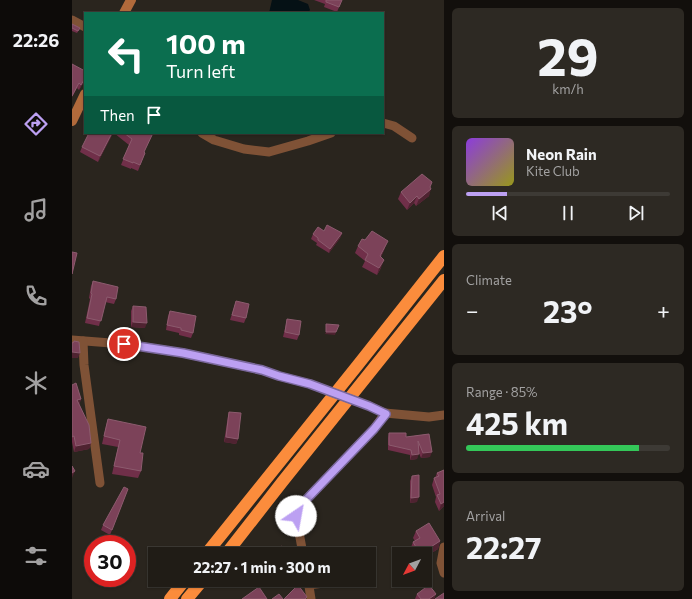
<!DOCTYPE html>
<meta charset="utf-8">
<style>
:root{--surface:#201c16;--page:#2d2923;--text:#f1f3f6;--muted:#a2a1a1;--line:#3d3a35;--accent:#bca0f2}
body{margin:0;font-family:Commissioner,sans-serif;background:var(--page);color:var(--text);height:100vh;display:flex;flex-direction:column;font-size:15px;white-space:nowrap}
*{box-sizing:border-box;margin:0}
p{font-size:13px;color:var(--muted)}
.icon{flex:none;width:22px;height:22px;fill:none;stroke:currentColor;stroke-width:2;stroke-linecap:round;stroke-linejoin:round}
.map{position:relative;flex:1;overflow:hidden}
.side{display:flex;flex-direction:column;gap:8px;padding:8px;background:#120f0c;width:248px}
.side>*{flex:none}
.hud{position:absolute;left:12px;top:12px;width:300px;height:122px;border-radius:0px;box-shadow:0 1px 3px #0004,0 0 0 1px var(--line);background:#0b6e4f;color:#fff;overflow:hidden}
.needle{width:26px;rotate:229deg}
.fabs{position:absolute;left:320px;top:547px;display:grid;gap:8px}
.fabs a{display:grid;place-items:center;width:40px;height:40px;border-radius:0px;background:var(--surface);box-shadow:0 1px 3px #0004,0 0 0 1px var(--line);font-size:20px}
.speed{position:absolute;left:12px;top:535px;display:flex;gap:8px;font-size:20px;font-weight:700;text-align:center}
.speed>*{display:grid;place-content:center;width:52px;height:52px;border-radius:50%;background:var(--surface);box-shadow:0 1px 3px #0004,0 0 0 1px var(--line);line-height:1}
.speed .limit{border:6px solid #d22;background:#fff;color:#111}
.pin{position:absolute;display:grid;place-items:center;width:34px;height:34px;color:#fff;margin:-17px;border:2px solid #fff;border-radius:50%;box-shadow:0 1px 4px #0007}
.me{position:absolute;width:44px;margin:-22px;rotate:33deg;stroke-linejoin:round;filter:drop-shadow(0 0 3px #0008)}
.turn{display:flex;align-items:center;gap:14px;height:84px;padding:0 16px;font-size:18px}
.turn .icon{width:52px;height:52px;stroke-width:2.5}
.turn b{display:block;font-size:28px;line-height:34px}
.then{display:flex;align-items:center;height:38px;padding:0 16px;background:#0003;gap:8px;font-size:15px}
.big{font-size:30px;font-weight:700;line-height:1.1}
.side .tile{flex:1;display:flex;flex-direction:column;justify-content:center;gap:6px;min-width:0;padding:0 14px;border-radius:6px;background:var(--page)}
.side .dial{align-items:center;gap:0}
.dial b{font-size:52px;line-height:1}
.song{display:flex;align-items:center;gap:12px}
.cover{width:48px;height:48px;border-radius:6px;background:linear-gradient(135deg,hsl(270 70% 55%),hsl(60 70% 35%))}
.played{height:4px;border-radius:2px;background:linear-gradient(90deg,var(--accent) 20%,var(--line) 20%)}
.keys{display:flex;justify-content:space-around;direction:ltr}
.heat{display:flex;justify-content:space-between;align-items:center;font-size:22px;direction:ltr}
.charge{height:6px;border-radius:3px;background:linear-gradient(90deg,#34c759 85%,var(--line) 0)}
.trip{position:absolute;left:76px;top:547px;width:228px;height:40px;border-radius:0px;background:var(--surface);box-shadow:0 1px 3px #0004,0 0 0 1px var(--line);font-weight:700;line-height:40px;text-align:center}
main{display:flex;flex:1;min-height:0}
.menu{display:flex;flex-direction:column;width:72px;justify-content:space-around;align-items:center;background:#0d0b09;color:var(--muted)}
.menu .icon{width:28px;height:28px}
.menu .on{color:var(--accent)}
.menu b{font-size:18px;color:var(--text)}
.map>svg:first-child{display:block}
.water{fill:#051115}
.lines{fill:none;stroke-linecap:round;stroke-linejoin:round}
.street{stroke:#7f5236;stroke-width:9}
.secondary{stroke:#b16a3b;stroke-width:10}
.highway{stroke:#fb8c3c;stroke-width:12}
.street-bridge{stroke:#7f5236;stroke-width:9}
.wall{fill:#702f49}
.shaded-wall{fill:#4f2331}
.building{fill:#7c4259;stroke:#8c5b6e}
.route-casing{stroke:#7a689d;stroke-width:10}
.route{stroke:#bca0f2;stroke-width:7}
</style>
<main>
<nav class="menu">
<b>22:26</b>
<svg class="icon on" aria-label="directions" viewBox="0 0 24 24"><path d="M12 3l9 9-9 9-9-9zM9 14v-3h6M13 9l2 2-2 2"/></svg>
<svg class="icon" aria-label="music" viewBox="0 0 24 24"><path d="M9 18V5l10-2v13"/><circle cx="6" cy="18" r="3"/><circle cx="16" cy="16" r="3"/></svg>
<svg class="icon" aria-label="phone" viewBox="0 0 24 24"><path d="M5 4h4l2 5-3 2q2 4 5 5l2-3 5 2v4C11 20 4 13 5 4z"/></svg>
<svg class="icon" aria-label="climate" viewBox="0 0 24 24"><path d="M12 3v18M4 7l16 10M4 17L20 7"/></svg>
<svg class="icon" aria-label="car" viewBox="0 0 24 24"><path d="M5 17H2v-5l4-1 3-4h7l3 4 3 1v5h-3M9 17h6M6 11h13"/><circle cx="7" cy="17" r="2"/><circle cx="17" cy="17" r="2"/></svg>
<svg class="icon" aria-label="filters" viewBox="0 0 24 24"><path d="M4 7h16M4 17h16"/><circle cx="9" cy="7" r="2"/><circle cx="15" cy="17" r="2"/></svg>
</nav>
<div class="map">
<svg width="372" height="599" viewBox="0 0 372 599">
<rect width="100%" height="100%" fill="#2a251e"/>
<polygon class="water" points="200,0 226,0 236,4 238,10 236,13 197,13"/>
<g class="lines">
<g class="street">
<polyline points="0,20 13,27"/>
<polyline points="311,123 322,126 340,138"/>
<polyline points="130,133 142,140 172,149 197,152 236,141 259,133"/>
<polyline points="0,340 52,344 111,353 190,370 207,376 238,384"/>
<polyline points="11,341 12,365 28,483"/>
<polyline points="297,406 313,413"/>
<polyline points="372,547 369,563 372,573"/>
<polyline points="231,554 224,516 225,511 230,504 302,429 313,413 357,417 372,415"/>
<polyline points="236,580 239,599"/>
<polyline points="237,585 273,580"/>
</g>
<g class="secondary">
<polyline points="52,13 59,0"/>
<polyline points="0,121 13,94"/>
</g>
<g class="highway">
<polyline points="134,554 285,366 372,256"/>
<polyline points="154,554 211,481 372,280"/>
<polyline points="98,599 113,580"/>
<polyline points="115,599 131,580"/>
</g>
<polyline class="street-bridge" points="238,384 297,406"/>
</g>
<g class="wall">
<polygon points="242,0 270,0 265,12 252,7 253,4"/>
<polygon points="0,24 8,28 5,33 0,31"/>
<polygon points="0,64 13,80 7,90 5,88 0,97"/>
<polygon points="41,133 26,162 8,152 10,147"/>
<polygon points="42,133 81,133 72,152 73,153 71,158 66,171 59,168 59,169 49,165 57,145"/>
<polygon points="358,188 357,196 344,206 342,203 335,210 326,199 329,192"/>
<polygon points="252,231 270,233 268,238 257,253 244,245 245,243 239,239 241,234"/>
<polygon points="286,246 313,248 309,257 309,268 305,275 290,267 293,261 283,253"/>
<polygon points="21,281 44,299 42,304 33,302 27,326 13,323 18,299 17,298 19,286"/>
<polygon points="164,301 174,318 172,323 158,320"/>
<polygon points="61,306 73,328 59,327 59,311"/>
<polygon points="98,311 121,333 119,338 107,335 107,333 94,330 96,316"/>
<polygon points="215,319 227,335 225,340 211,337 214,324"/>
<polygon points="0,385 9,399 7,405 19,443 17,449 2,452 0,442"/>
<polygon points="157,412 166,439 164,444 152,442 156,416"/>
<polygon points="36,419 68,453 69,471 66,478 40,474 46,447 30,444 34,426"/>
<polygon points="317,433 334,437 357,434 358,457 349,458 346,451 345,459 338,460 338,455 316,450 316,438"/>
<polygon points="372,470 372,506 367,511 363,502 364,497 360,485 362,478 363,478 365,473"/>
<polygon points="340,476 345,502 338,503 338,481"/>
<polygon points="56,489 38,535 29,530 31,525"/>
<polygon points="344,531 368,541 366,549 353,557 353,554 341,554 338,550 341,542 343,541 341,538"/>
<polygon points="345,594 364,594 362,599 343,599"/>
</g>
<g class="shaded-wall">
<polygon points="13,78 13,80 7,90 9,85"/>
<polygon points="7,83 5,88 0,97 0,96"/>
<polygon points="40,133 41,133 26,162 28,156"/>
<polygon points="359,189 357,196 344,206 347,199"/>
<polygon points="345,196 342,203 335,210 338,203"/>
<polygon points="270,233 268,238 257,253 258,249"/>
<polygon points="316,241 313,248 306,263 308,256"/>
<polygon points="312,260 309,268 305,275 307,268"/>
<polygon points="61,322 75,323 73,328 59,327"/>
<polygon points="254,332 264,332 263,335 253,334"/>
<polygon points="0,352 8,353 6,358 0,358"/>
<polygon points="9,399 7,405 5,400"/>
<polygon points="154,437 166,439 164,444 152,442"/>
<polygon points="19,443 17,449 2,452 4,446"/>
<polygon points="360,452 358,457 349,458 351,453"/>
<polygon points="347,454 345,459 338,460 340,455"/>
<polygon points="3,471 0,478 0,479 0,473"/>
<polygon points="347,497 345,502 338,503 339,498"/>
<polygon points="372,502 372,506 367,511 369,504"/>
<polygon points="368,541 366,549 353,557 353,554 348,554"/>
<polygon points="341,580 351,580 351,581 340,582"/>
<polygon points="364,594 362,599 357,599"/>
</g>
<g class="building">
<polygon points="254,0 270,0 267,7 254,2"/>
<polygon points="0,24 8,28 6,31 0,28"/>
<polygon points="0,64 13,71 13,78 9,85 7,83 0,96"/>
<polygon points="17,133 40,133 28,156 10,147"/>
<polygon points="52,133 81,133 72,152 73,153 68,165 61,162 61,163 51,159 60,139"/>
<polygon points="350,174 360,182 358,187 359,189 347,199 345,196 338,203 329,192"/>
<polygon points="255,225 270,233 258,249 246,240 246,238 241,234 246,227 252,231"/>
<polygon points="300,231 316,241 308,256 312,260 307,268 293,260 296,254 286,246 290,239 293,240"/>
<polygon points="0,252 5,253 0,274"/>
<polygon points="21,281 46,287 44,299 35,297 29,321 15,318 20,294 19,293"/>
<polygon points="164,301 177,304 174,318 160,315"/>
<polygon points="61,306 74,307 75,323 61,322"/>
<polygon points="98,311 124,316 121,333 109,330 109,328 95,325"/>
<polygon points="215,319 229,321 227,335 213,332"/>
<polygon points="254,324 267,325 264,332 254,332"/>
<polygon points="2,341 7,342 8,353 0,352 0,343 2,342"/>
<polygon points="4,383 9,399 5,400 17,425 19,443 4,446 2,436 0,437 0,385"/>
<polygon points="157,412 169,413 166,439 154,437"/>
<polygon points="36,419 74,427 68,453 71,453 69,471 42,466 48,440 32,436"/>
<polygon points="317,433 334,433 334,437 357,434 360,452 351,453 346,441 347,454 340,455 339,450 317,445"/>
<polygon points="0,466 3,471 0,473"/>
<polygon points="372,470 372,502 369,504 365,495 368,494 362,478 367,476 365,473"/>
<polygon points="347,475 347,497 339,498 340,476"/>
<polygon points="52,487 56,489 40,530 31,525"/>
<polygon points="357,523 368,541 348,554 341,542 348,538 344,531"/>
<polygon points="40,538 48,544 36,544"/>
<polygon points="210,546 214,554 198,554"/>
<polygon points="226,585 235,597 233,599 212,599"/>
<polygon points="357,585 364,594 357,599 349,599 345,594"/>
<polygon points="187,587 195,599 170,599"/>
<polygon points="372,593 372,599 363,599"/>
<polygon points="207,594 211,599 200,599"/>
</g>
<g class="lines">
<defs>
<polyline id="route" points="52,344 111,353 190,370 207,376 238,384 297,406 314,414 302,429 230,504 225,511 224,516"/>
</defs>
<use href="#route" class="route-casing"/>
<use href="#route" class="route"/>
</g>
</svg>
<div class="fabs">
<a><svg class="needle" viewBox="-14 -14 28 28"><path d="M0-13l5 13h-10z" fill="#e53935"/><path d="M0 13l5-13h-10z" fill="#a2a1a1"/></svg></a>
</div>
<div class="speed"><div class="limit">30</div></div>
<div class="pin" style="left:52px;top:344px;background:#d93025"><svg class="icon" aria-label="arrive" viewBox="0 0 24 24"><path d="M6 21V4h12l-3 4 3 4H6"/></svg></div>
<svg class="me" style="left:224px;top:516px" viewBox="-20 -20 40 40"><circle r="19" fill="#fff"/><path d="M0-13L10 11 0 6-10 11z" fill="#bca0f2"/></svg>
<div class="trip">22:27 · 1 min · 300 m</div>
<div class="hud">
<div class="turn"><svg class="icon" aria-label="left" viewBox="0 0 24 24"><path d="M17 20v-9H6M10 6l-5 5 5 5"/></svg><div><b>100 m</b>Turn left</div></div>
<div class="then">Then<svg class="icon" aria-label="arrive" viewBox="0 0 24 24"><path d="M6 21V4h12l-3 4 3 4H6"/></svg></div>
</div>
</div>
<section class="side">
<div class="tile dial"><b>29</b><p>km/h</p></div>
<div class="tile">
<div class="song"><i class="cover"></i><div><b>Neon Rain</b><p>Kite Club</p></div></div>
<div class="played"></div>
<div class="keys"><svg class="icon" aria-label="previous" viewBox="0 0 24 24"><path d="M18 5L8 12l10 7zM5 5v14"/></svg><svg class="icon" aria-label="pause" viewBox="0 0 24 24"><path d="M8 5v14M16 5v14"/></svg><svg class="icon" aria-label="next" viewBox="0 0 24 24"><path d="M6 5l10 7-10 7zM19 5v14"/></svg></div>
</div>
<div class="tile"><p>Climate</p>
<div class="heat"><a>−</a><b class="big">23°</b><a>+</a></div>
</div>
<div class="tile"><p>Range · 85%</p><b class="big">425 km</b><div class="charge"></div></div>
<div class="tile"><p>Arrival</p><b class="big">22:27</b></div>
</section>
</main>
